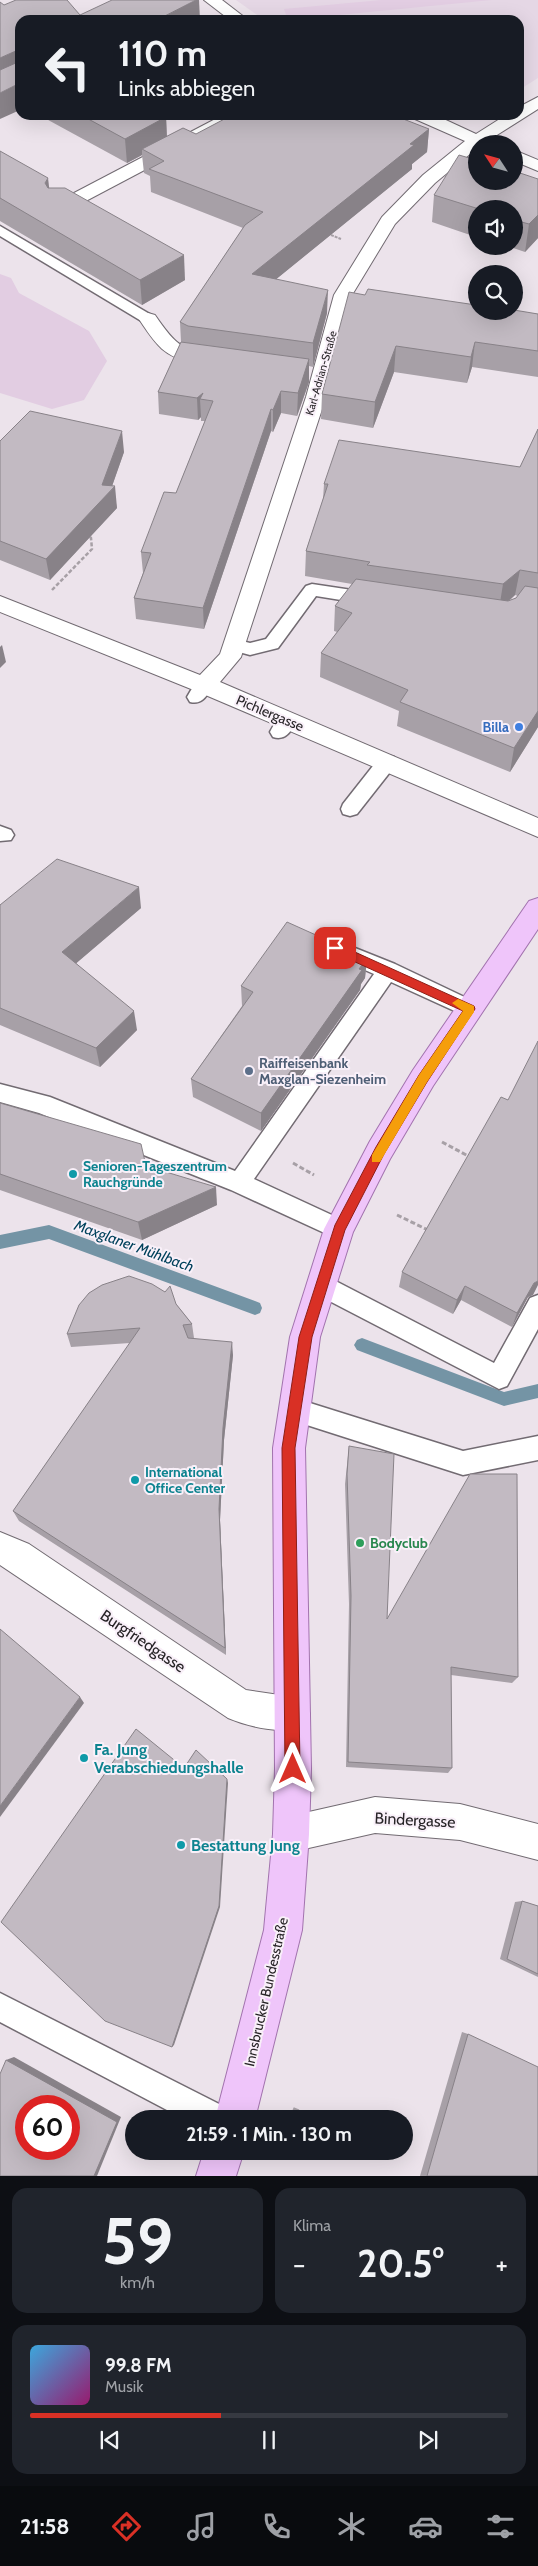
<!DOCTYPE html>
<html lang="de">
<meta charset="utf-8">
<style>
:root{--surface:#171b24;--page:#20242c;--text:#f1f3f6;--muted:#9ea1a6;--line:#363941;--accent:#d93025}
body{margin:0;font-family:Cabin,sans-serif;background:var(--page);color:var(--text);height:100vh;display:flex;flex-direction:column;font-size:19px;white-space:nowrap}
*{box-sizing:border-box;margin:0}
p{font-size:16px;color:var(--muted)}
.icon{flex:none;width:28px;height:28px;fill:none;stroke:currentColor;stroke-width:2;stroke-linecap:round;stroke-linejoin:round}
.map{position:relative;height:2176px;overflow:hidden}
.drawer{display:flex;flex-direction:column;gap:12px;padding:12px;background:#0d0f14;flex:1}
.drawer>*{flex:none}
.hud{position:absolute;left:15px;top:15px;width:509px;height:105px;border-radius:15px;box-shadow:0 5px 20px #0002;background:#171b24;color:var(--text);overflow:hidden}
.needle{width:32px;rotate:306deg}
.tools{position:absolute;left:468px;top:135px;display:grid;gap:10px}
.tools a{display:grid;place-items:center;width:55px;height:55px;border-radius:50%;background:var(--surface);box-shadow:0 5px 20px #0002;font-size:25px}
.speed{position:absolute;left:15px;top:2095px;display:flex;gap:10px;font-size:25px;font-weight:700;text-align:center}
.speed>*{display:grid;place-content:center;width:65px;height:65px;border-radius:50%;background:var(--surface);box-shadow:0 5px 20px #0002;line-height:1}
.speed .limit{border:8px solid #d22;background:#fff;color:#111}
.pin{position:absolute;display:grid;place-items:center;width:42px;height:42px;color:#fff;margin:-21px;border-radius:10px;box-shadow:0 2px 8px #0006}
.me{position:absolute;width:55px;margin:-28px;rotate:0deg;stroke-linejoin:round;filter:drop-shadow(0 0 4px #0008)}
.turn{display:flex;align-items:center;gap:18px;height:105px;padding:0 20px;font-size:22px}
.turn .icon{width:65px;height:65px;stroke-width:2.5}
.turn b{display:block;font-size:35px;line-height:42px}
.big{font-size:38px;font-weight:800;line-height:1.1}
.drawer .widget{flex:1;display:flex;flex-direction:column;justify-content:center;gap:8px;min-width:0;padding:0 18px;border-radius:15px;background:var(--page)}
.drawer .dial{align-items:center;gap:0}
.dial b{font-size:65px;line-height:1}
.song{display:flex;align-items:center;gap:15px}
.cover{width:60px;height:60px;border-radius:8px;background:linear-gradient(135deg,hsl(200 70% 55%),hsl(320 70% 35%))}
.played{height:5px;border-radius:2px;background:linear-gradient(90deg,var(--accent) 40%,var(--line) 40%)}
.keys{display:flex;justify-content:space-around;direction:ltr}
.heat{display:flex;justify-content:space-between;align-items:center;font-size:28px;direction:ltr}
.drawer .tiles{flex:1;display:grid;gap:12px;grid-template-columns:1fr 1fr}
.widget:last-child{grid-column:span 2}
.trip{position:absolute;left:125px;top:2110px;width:288px;height:50px;border-radius:25px;background:var(--surface);box-shadow:0 5px 20px #0002;font-weight:800;line-height:50px;text-align:center}
.tab-bar{display:flex;height:80px;justify-content:space-around;align-items:center;background:#090b0e;color:var(--muted)}
.tab-bar .icon{width:35px;height:35px}
.tab-bar .selected{color:var(--accent)}
.tab-bar b{font-size:22px;color:var(--text)}
.map>svg:first-child{display:block}
.built{fill:#e5d7e5}
.green{fill:#e2cde2}
.lines{fill:none;stroke-linecap:round;stroke-linejoin:round}
.stream{fill:#7494a5;fill-rule:evenodd}
.lane-casing{stroke:#726b72;stroke-width:3}
.street-casing{stroke:#726b72;stroke-width:2}
.primary-casing{stroke:#a273ae;stroke-width:2}
.path-far3{stroke:#a7a0a6;stroke-width:2;stroke-dasharray:3 1;stroke-linecap:butt}
.path-far2{stroke:#a7a0a6;stroke-width:2.5;stroke-dasharray:4 2;stroke-linecap:butt}
.path-far1{stroke:#a7a0a6;stroke-width:3;stroke-dasharray:5 2.5;stroke-linecap:butt}
.path{stroke:#a7a0a6;stroke-width:4;stroke-dasharray:6 3;stroke-linecap:butt}
.lane{fill:#fff;fill-rule:evenodd}
.street{fill:#fff;fill-rule:evenodd}
.primary{fill:#efc5fa;fill-rule:evenodd}
.wall{fill:#a7a0a7;fill-rule:evenodd}
.shaded-wall{fill:#888288}
.building{fill:#c2bac2;stroke:#888288;fill-rule:evenodd}
.route{fill:#d93025;stroke:#8d1f18}
.slow{fill:#f59e0b}
.shop-dot{fill:#3f7fe0;stroke:#f9f0f9;stroke-width:2}
.service-dot{fill:#5c6f8a;stroke:#f9f0f9;stroke-width:2}
.culture-dot{fill:#0f9aa8;stroke:#f9f0f9;stroke-width:2}
.leisure-dot{fill:#2e9e5b;stroke:#f9f0f9;stroke-width:2}
.labels{text-anchor:middle;dominant-baseline:central;stroke-width:4;stroke-linejoin:round;paint-order:stroke}
.far-street-label{font-size:11px;fill:#272427;stroke:#f9f0f9}
.street-label{font-size:14px;fill:#272427;stroke:#f9f0f9}
.shop-label{font-size:14px;font-weight:bold;fill:#366cbe;stroke:#f9f0f9;text-anchor:end}
.service-label{font-size:14px;font-weight:bold;fill:#4e5e75;stroke:#f9f0f9;text-anchor:start}
.culture-label{font-size:14px;font-weight:bold;fill:#0d838f;stroke:#f9f0f9;text-anchor:start}
.leisure-label{font-size:14px;font-weight:bold;fill:#27864d;stroke:#f9f0f9;text-anchor:start}
.water-label{font-size:15px;font-style:italic;fill:#00415b;stroke:#f9f0f9}
.near-street-label{font-size:16px;fill:#272427;stroke:#f9f0f9}
.near-culture-label{font-size:16px;font-weight:bold;fill:#0d838f;stroke:#f9f0f9;text-anchor:start}
</style>
<div class="map">
<svg width="538" height="2176" viewBox="0 0 538 2176">
<rect width="100%" height="100%" fill="#ece3eb"/>
<polygon class="built" points="236,0 538,0 538,78 519,90 519,20 264,20"/>
<g class="green">
<polygon points="381,0 492,0 288,20 284,9"/>
<polygon points="0,274 11,278 19,293 89,331 107,361 84,400 52,409 0,393"/>
</g>
<g class="lines">
<g class="stream">
<polygon points="49,1225 255,1301 260,1303 262,1308 260,1313 255,1315 49,1239 0,1249 0,1235"/>
<polygon points="362,1338 504,1392 538,1384 538,1398 504,1406 357,1350 354,1345 357,1340"/>
</g>
<defs>
<g id="lane">
<polygon points="0,226 153,316 155,319 148,323 143,322 0,236"/>
<polygon points="312,584 372,593 378,595 380,599 378,603 372,605 316,596 278,648 250,655 228,649 225,645 228,641 234,639 250,643 266,639 306,586"/>
<path d="M204,679l6,2 3,4c-6,10 -10,20 -23,17l-3,-5c5,-8 8,-16 17,-18z"/>
<path d="M288,713l6,2 3,5c-6,11 -11,21 -24,17l-3,-5c4,-8 9,-16 18,-19z"/>
<polygon points="387,755 394,757 396,762 394,767 357,814 350,816 343,814 341,809 343,804 380,757"/>
<polygon points="0,826 11,830 14,835 11,840 0,841"/>
<polygon points="340,942 395,964 477,1003 480,1009 477,1015 470,1018 391,982 254,1179 347,1222 350,1229 347,1236 339,1239 331,1236 231,1190 39,1113 0,1102 0,1084 50,1097 235,1171 374,974 333,956 330,950 333,944"/>
<polygon points="322,1274 494,1363 530,1298 538,1295 538,1329 507,1386 499,1389 314,1293 311,1285 314,1277"/>
<polygon points="294,1398 463,1451 538,1436 538,1460 463,1475 285,1418 282,1410 285,1402"/>
<polygon points="0,1993 227,2108 231,2119 184,2119 0,2022"/>
</g>
<g id="street">
<polygon points="204,0 222,0 248,20 230,20"/>
<polygon points="538,97 538,109 489,140 493,144 476,144 476,149 435,183 395,224 352,295 326,397 241,657 220,682 538,818 538,837 196,691 0,612 0,596 200,675 220,654 306,397 334,295 382,217 423,175 465,141 415,119 413,115 435,115 476,134 506,115 519,115 519,107"/>
<polygon points="223,115 243,115 241,119 65,212 53,212 50,208 53,204"/>
<polygon points="514,150 538,160 538,171 514,161"/>
<path d="M148,313l7,2c24,35 26,32 65,42l3,4 -3,4c-8,2 -16,1 -24,-1 -32,-7 -40,-19 -57,-45l2,-4z"/>
<path d="M0,1532l29,12 217,146 47,7 12,5 5,12 -5,12c-21,9 -56,1 -77,-8l-228,-153z"/>
<polygon points="375,1797 460,1804 538,1824 538,1860 460,1840 375,1833 291,1852 278,1847 273,1834 278,1821 291,1816"/>
</g>
<g id="primary">
<polygon points="538,898 538,929 433,1086 390,1159 353,1232 320,1337 305,1448 311,1769 309,1834 302,1930 255,2119 215,2119 264,1930 273,1834 275,1769 273,1448 290,1337 324,1229 370,1141 413,1070 529,901"/>
<polygon points="204,2151 244,2151 236,2176 196,2176"/>
</g>
</defs>
<use href="#lane" class="lane-casing"/>
<use href="#street" class="street-casing"/>
<use href="#primary" class="primary-casing"/>
<polyline class="path-far3" points="331,235 341,239"/>
<polyline class="path-far2" points="52,590 92,549 91,538 87,534"/>
<g class="path-far1">
<polyline points="442,1142 470,1157"/>
<polyline points="293,1163 314,1175"/>
<polyline points="397,1215 428,1230"/>
</g>
<polyline class="path" points="293,2109 317,2119"/>
<use href="#lane" class="lane"/>
<use href="#street" class="street"/>
<use href="#primary" class="primary"/>
</g>
<g class="wall">
<polygon points="39,115 161,115 166,117 167,136 196,134 429,129 427,152 412,164 412,169 276,279 327,313 313,367 309,366 309,382 297,416 281,413 273,432 271,431 204,629 136,619 134,598 143,573 141,552 176,493 205,421 201,421 201,417 198,420 159,414 158,392 181,342 180,322 243,228 151,192 150,176 144,173 142,155 127,163"/>
<polygon points="0,151 49,188 185,280 142,305 0,221"/>
<polygon points="538,179 538,238 525,252 507,246 514,246 514,209 476,209 476,237 432,222 434,195"/>
<polygon points="365,295 538,314 538,377 472,367 467,383 394,372 373,428 321,419 322,394"/>
<path d="M538,429v298l-28,45 -113,-46 2,-15 -79,-34 1,-24 16,-21 -3,-1 1,-25 17,-22 -47,-8 1,-25 17,-52 1,-15 196,-17zM515,595l3,1 -2,2 -7,3z"/>
<polygon points="0,441 124,452 112,486 117,508 50,580 0,560"/>
<polygon points="0,905 141,908 76,963 137,1030 100,1067 0,1025"/>
<polygon points="367,958 365,978 361,984 360,990 261,1131 193,1097 191,1079 242,1006 241,986"/>
<polygon points="508,1100 533,1295 528,1297 512,1327 461,1300 453,1314 399,1287 402,1272"/>
<polygon points="0,1103 146,1166 217,1205 142,1240 0,1190"/>
<polygon points="176,1304 192,1324 194,1338 233,1355 224,1440 220,1520 226,1655 19,1521 13,1511 130,1343 71,1347 67,1334"/>
<polygon points="349,1446 387,1619 518,1677 512,1683 451,1675 452,1768 448,1773 346,1767 349,1604 345,1484"/>
<polygon points="522,1901 538,1906 538,1977 500,1959 515,1902"/>
<polygon points="462,2032 468,2034 538,2176 420,2176"/>
</g>
<g class="shaded-wall">
<polygon points="196,0 199,0 200,20 157,20"/>
<polygon points="18,50 20,64 0,84 0,58"/>
<polygon points="20,83 20,110 0,119 0,93"/>
<polygon points="166,117 167,142 142,149 142,155 127,163 125,139"/>
<polygon points="429,129 427,152 412,164 412,169 253,298 252,274 410,144"/>
<polygon points="48,178 51,203 45,183"/>
<polygon points="538,215 538,238 525,252 529,224"/>
<polygon points="184,255 185,280 142,305 140,280"/>
<polygon points="328,290 327,313 313,367 313,343"/>
<polygon points="475,342 472,367 467,383 471,357"/>
<polygon points="396,346 394,372 373,428 375,402"/>
<polygon points="309,359 309,382 297,416 298,393"/>
<polygon points="281,391 281,413 273,432 273,410"/>
<polygon points="203,393 200,399 201,417 198,420 197,398"/>
<polygon points="271,409 271,431 204,629 203,608"/>
<polygon points="122,431 124,452 110,492 115,486 117,508 50,580 46,559 102,485"/>
<polygon points="520,570 515,595 499,609 503,584"/>
<polygon points="2,645 6,662 0,668 0,647"/>
<polygon points="538,711 538,727 510,772 514,748"/>
<polygon points="139,887 141,908 66,972 62,952"/>
<polygon points="367,958 365,978 361,984 360,990 261,1131 261,1113"/>
<polygon points="134,1011 137,1030 100,1067 96,1048"/>
<polygon points="216,1187 217,1205 142,1240 138,1222"/>
<polygon points="538,1281 538,1285 533,1295 528,1297 512,1327 517,1313 534,1283"/>
<polygon points="465,1286 461,1300 453,1314 457,1300"/>
<polygon points="232,1342 233,1355 224,1440 220,1520 226,1655 225,1648 219,1509 223,1428"/>
<polygon points="80,1697 84,1703 0,1817 0,1806"/>
<polygon points="227,1779 228,1783 220,1907 174,2045 172,2047"/>
<polygon points="14,2057 121,2117 97,2176 94,2176 6,2060"/>
</g>
<g class="building">
<polygon points="16,0 67,0 80,15 112,0 196,0 157,20 20,20 20,83 0,93 0,70 18,62 18,50 0,58 0,2 4,5"/>
<polygon points="81,115 161,115 166,117 125,139"/>
<polygon points="232,115 393,115 429,129 410,144 414,145 252,274 328,290 313,343 188,326 180,322 245,225 263,212 149,169 164,161 142,149 183,128 196,134"/>
<polygon points="0,151 48,178 45,183 48,188 65,188 184,255 140,280 0,198"/>
<polygon points="459,155 476,160 476,181 514,181 514,171 538,179 538,215 529,224 514,220 514,209 479,209 434,195"/>
<polygon points="368,289 476,305 476,311 514,311 514,310 538,314 538,351 475,342 471,357 396,346 375,402 322,394 349,292 365,295"/>
<polygon points="181,342 309,359 298,393 281,391 273,410 271,409 203,608 134,598 151,553 141,552 164,492 176,493 213,401 200,399 203,393 197,398 158,392"/>
<polygon points="30,411 122,431 102,485 115,486 46,559 0,541 0,441"/>
<polygon points="538,429 538,573 520,570 503,584 367,565 370,562 306,551 328,484 324,484 339,440 520,467"/>
<polygon points="356,579 508,601 516,598 525,586 538,588 538,711 514,748 400,702 408,690 321,653 352,613 335,606"/>
<polygon points="57,859 139,887 62,952 134,1011 96,1048 0,1008 0,905"/>
<polygon points="287,922 367,958 359,969 362,970 261,1113 191,1079 253,992 241,986"/>
<polygon points="538,1041 538,1281 534,1283 517,1313 465,1286 457,1300 402,1272 501,1097 508,1100"/>
<polygon points="0,1103 141,1144 146,1166 216,1187 138,1222 0,1174"/>
<polygon points="129,1276 152,1284 165,1292 170,1286 176,1304 192,1324 183,1325 188,1338 232,1342 223,1428 219,1509 225,1648 13,1511 140,1328 67,1334 79,1305 89,1293 102,1285"/>
<polygon points="349,1446 394,1454 387,1619 470,1474 517,1474 518,1677 451,1667 452,1768 348,1762 351,1596 347,1474"/>
<polygon points="0,1629 80,1697 0,1806"/>
<polygon points="136,1729 184,1768 196,1750 227,1779 219,1906 172,2047 105,2021 1,1922"/>
<polygon points="522,1901 538,1906 538,1974 507,1959"/>
<polygon points="468,2034 538,2067 538,2176 427,2176"/>
<path d="M6,2060l111,62 -23,54h-94v-102zM26,2106h43v43h-43z"/>
</g>
<polygon class="route" points="335,943 474,1006 475,1009 427,1082 384,1154 345,1230 312,1337 295,1448 300,1769 298,1774 293,1776 288,1774 285,1769 282,1448 299,1337 335,1225 376,1147 419,1075 463,1011 331,951 331,945"/>
<polygon class="slow" points="458,999 474,1006 474,1012 427,1082 380,1162 372,1162 372,1155 419,1075 463,1011 452,1003"/>
<circle class="shop-dot" cx="519" cy="727" r="5"/>
<circle class="service-dot" cx="249" cy="1071" r="5"/>
<g class="culture-dot">
<circle cx="73" cy="1174" r="5"/>
<circle cx="135" cy="1480" r="5"/>
<circle cx="84" cy="1758" r="5"/>
<circle cx="181" cy="1845" r="5"/>
</g>
<circle class="leisure-dot" cx="360" cy="1543" r="5"/>
<g class="labels">
<g class="far-street-label">
<text transform="translate(321 373) rotate(-74)">Karl-Adrian-Straße</text>
</g>
<g class="street-label">
<text transform="translate(270 713) rotate(23)">Pichlergasse</text>
<text transform="translate(266 1992) rotate(-77)">Innsbrucker Bundesstraße</text>
</g>
<g class="shop-label">
<text x="509" y="727">Billa</text>
</g>
<g class="service-label">
<text x="259" y="1063">Raiffeisenbank<tspan x="259" dy="16">Maxglan-Siezenheim</tspan></text>
</g>
<g class="culture-label">
<text x="83" y="1166">Senioren-Tageszentrum<tspan x="83" dy="16">Rauchgründe</tspan></text>
<text x="145" y="1472">International<tspan x="145" dy="16">Office Center</tspan></text>
</g>
<g class="leisure-label">
<text x="370" y="1543">Bodyclub</text>
</g>
<g class="water-label">
<text transform="translate(134 1246) rotate(20)">Maxglaner Mühlbach</text>
</g>
<g class="near-street-label">
<text transform="translate(143 1641) rotate(34)">Burgfriedgasse</text>
<text transform="translate(415 1820) rotate(3)">Bindergasse</text>
</g>
<g class="near-culture-label">
<text x="94" y="1749">Fa. Jung<tspan x="94" dy="18">Verabschiedungshalle</tspan></text>
<text x="191" y="1845">Bestattung Jung</text>
</g>
</g>
</svg>
<div class="tools">
<a><svg class="needle" viewBox="-14 -14 28 28"><path d="M0-13l5 13h-10z" fill="#e53935"/><path d="M0 13l5-13h-10z" fill="#9ea1a6"/></svg></a>
<a><svg class="icon" aria-label="sound" viewBox="0 0 24 24"><path d="M4 9h4l5-4v14l-5-4H4zM17 9q2 3 0 6"/></svg></a>
<a><svg class="icon" aria-label="search" viewBox="0 0 24 24"><circle cx="10" cy="10" r="6"/><path d="M15 15l6 6"/></svg></a>
</div>
<div class="speed"><div class="limit">60</div></div>
<div class="pin" style="left:335px;top:948px;background:#d93025"><svg class="icon" aria-label="arrive" viewBox="0 0 24 24"><path d="M6 21V4h12l-3 4 3 4H6"/></svg></div>
<svg class="me" style="left:293px;top:1769px" viewBox="-20 -20 40 40"><path d="M0-17L14 15 0 8-14 15z" fill="#d93025" stroke="#fff" stroke-width="4"/></svg>
<div class="trip">21:59 · 1 Min. · 130 m</div>
<div class="hud">
<div class="turn"><svg class="icon" aria-label="left" viewBox="0 0 24 24"><path d="M17 20v-9H6M10 6l-5 5 5 5"/></svg><div><b>110 m</b>Links abbiegen</div></div>
</div>
</div>
<section class="drawer">
<div class="tiles">
<div class="widget dial"><b>59</b><p>km/h</p></div>
<div class="widget"><p>Klima</p>
<div class="heat"><a>−</a><b class="big">20.5°</b><a>+</a></div>
</div>
<div class="widget">
<div class="song"><i class="cover"></i><div><b>99.8 FM</b><p>Musik</p></div></div>
<div class="played"></div>
<div class="keys"><svg class="icon" aria-label="previous" viewBox="0 0 24 24"><path d="M18 5L8 12l10 7zM5 5v14"/></svg><svg class="icon" aria-label="pause" viewBox="0 0 24 24"><path d="M8 5v14M16 5v14"/></svg><svg class="icon" aria-label="next" viewBox="0 0 24 24"><path d="M6 5l10 7-10 7zM19 5v14"/></svg></div>
</div>
</div>
</section>
<nav class="tab-bar">
<b>21:58</b>
<svg class="icon selected" aria-label="directions" viewBox="0 0 24 24"><path d="M12 3l9 9-9 9-9-9zM9 14v-3h6M13 9l2 2-2 2"/></svg>
<svg class="icon" aria-label="music" viewBox="0 0 24 24"><path d="M9 18V5l10-2v13"/><circle cx="6" cy="18" r="3"/><circle cx="16" cy="16" r="3"/></svg>
<svg class="icon" aria-label="phone" viewBox="0 0 24 24"><path d="M5 4h4l2 5-3 2q2 4 5 5l2-3 5 2v4C11 20 4 13 5 4z"/></svg>
<svg class="icon" aria-label="climate" viewBox="0 0 24 24"><path d="M12 3v18M4 7l16 10M4 17L20 7"/></svg>
<svg class="icon" aria-label="car" viewBox="0 0 24 24"><path d="M5 17H2v-5l4-1 3-4h7l3 4 3 1v5h-3M9 17h6M6 11h13"/><circle cx="7" cy="17" r="2"/><circle cx="17" cy="17" r="2"/></svg>
<svg class="icon" aria-label="filters" viewBox="0 0 24 24"><path d="M4 7h16M4 17h16"/><circle cx="9" cy="7" r="2"/><circle cx="15" cy="17" r="2"/></svg>
</nav>
